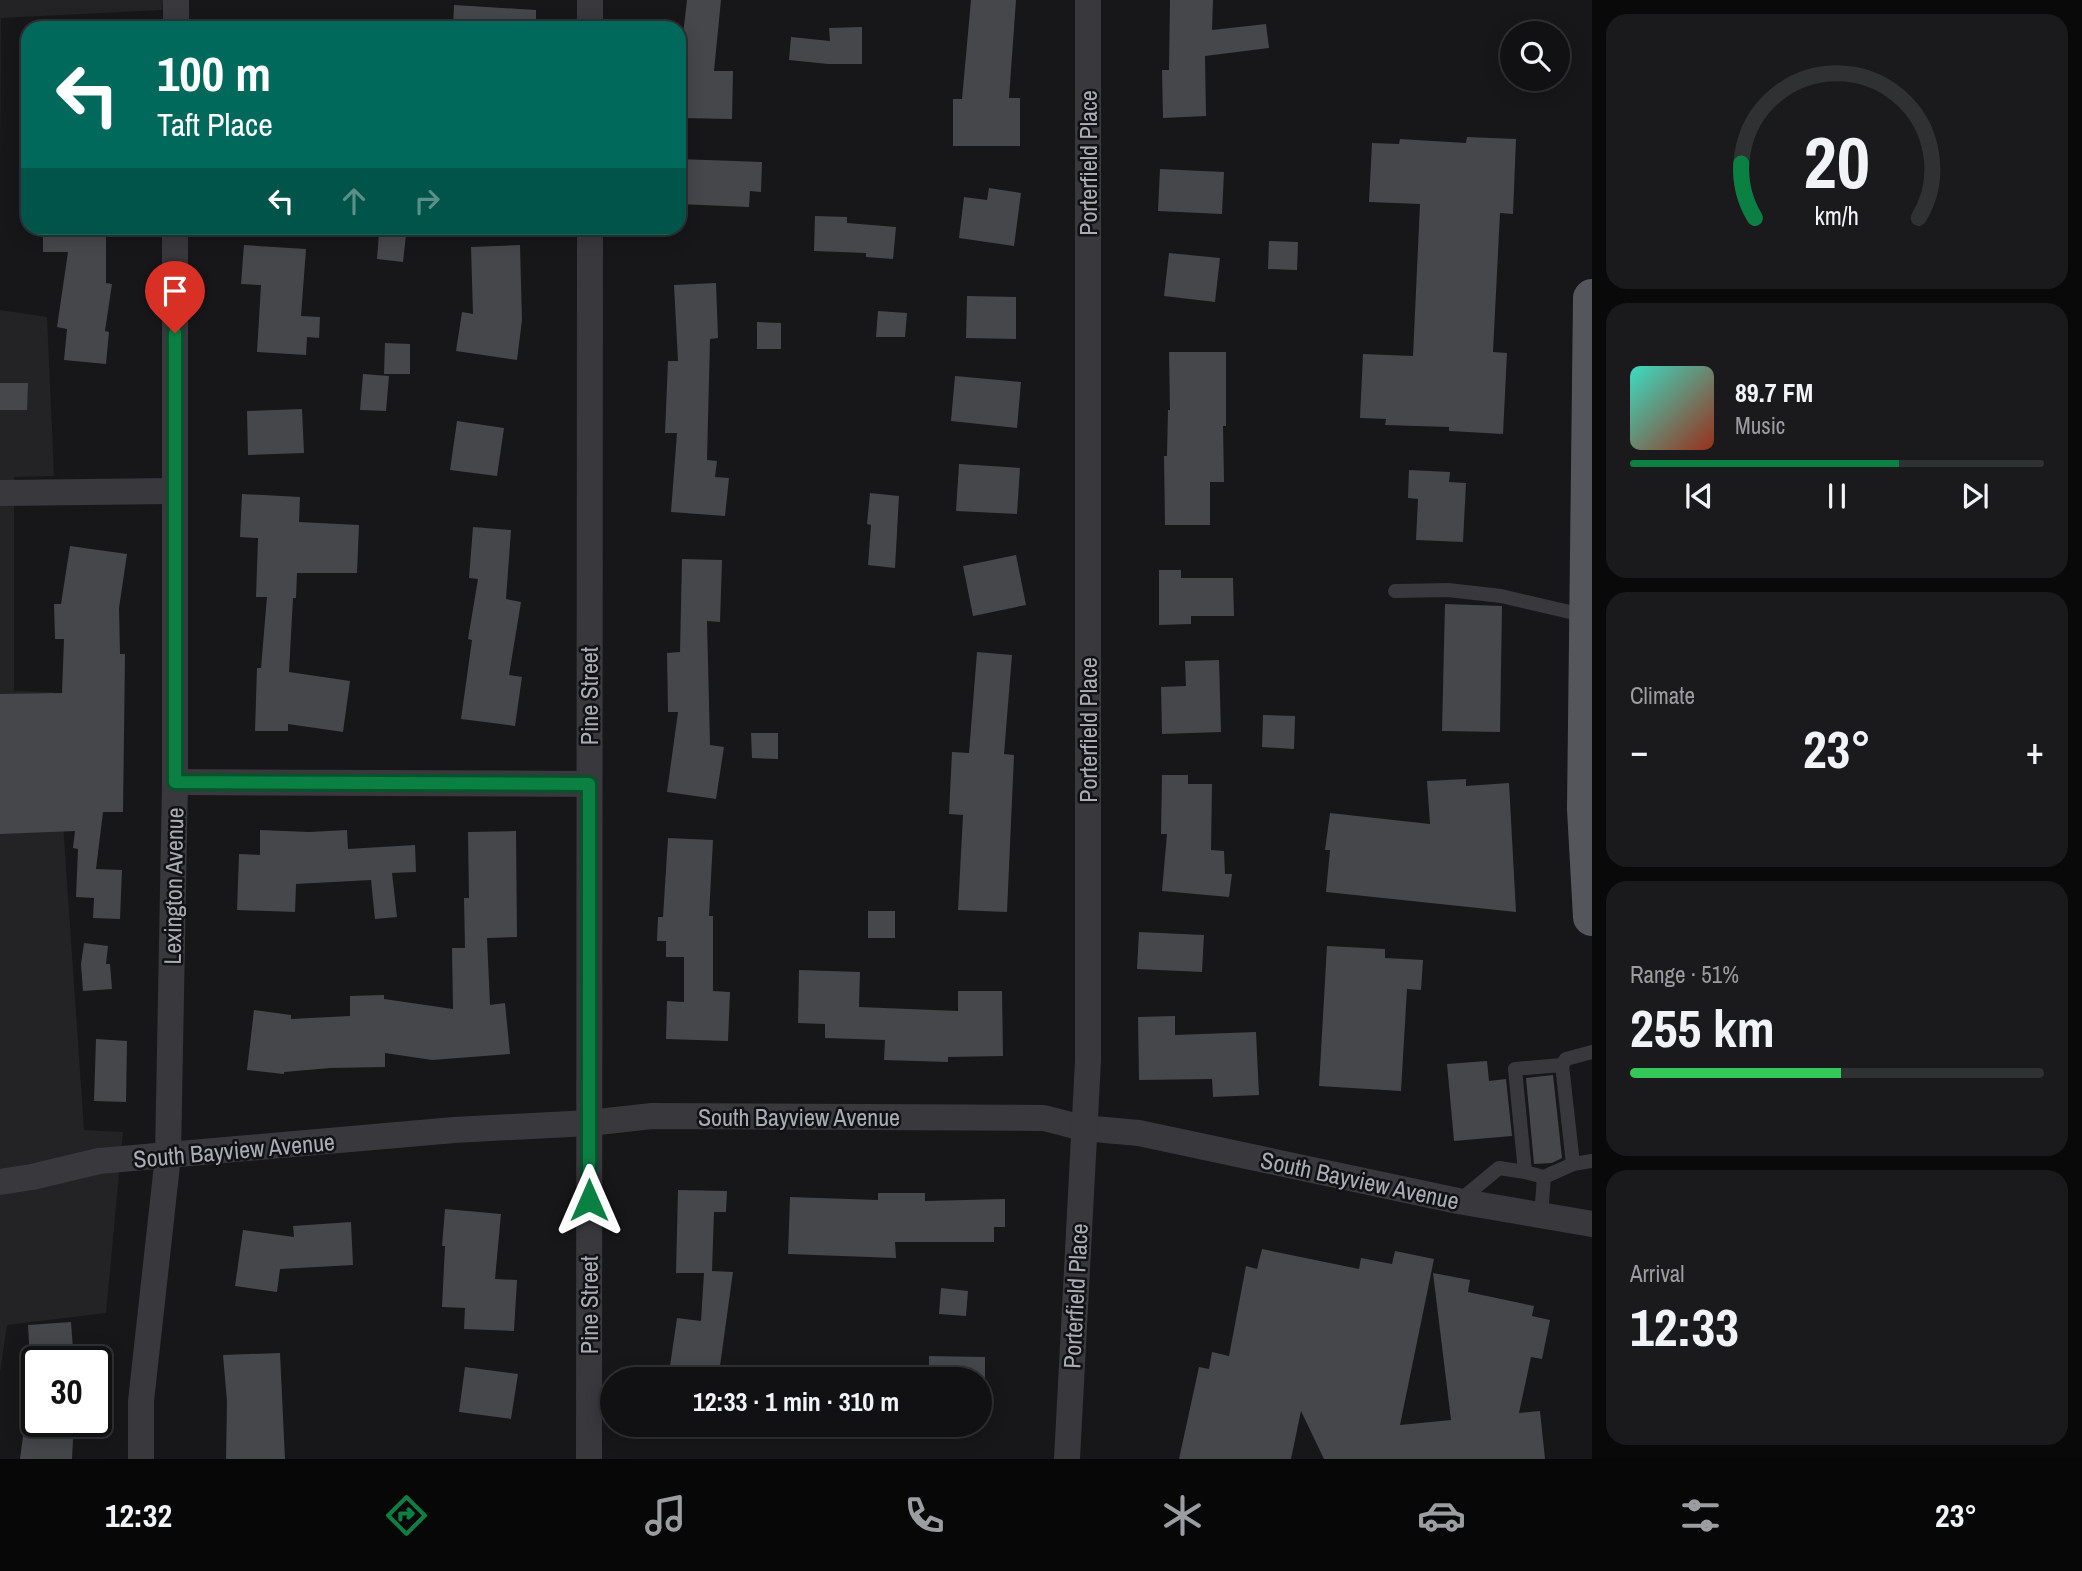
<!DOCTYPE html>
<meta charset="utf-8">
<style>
:root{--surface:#111113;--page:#1a1a1c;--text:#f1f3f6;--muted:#9c9da0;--line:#303133;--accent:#0b8043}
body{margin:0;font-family:"Archivo Narrow",sans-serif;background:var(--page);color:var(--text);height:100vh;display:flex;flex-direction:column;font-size:26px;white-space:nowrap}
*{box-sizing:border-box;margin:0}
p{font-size:23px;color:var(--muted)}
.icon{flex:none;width:38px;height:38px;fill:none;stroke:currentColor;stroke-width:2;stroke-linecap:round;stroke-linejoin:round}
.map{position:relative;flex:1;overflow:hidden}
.drawer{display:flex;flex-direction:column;gap:14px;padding:14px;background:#09090a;width:490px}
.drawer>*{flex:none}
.hud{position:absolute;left:21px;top:21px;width:665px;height:214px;border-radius:21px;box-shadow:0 4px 18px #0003,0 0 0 2px var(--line);background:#00695c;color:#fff;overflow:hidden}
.buttons{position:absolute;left:1500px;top:21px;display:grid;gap:14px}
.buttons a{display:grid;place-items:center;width:70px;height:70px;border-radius:50%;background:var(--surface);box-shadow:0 4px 18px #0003,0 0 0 2px var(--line);font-size:35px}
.speed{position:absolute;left:21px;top:1346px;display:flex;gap:14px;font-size:35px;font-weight:700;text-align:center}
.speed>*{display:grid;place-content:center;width:91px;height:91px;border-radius:50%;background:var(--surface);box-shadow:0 4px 18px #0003,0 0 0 2px var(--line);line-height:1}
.speed .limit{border:4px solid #111;border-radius:10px;background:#fff;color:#111}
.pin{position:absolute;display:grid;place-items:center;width:60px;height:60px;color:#fff;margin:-72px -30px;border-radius:50% 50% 50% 0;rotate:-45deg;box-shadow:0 0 7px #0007}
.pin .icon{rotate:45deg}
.me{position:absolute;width:77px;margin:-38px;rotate:0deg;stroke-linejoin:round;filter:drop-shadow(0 0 5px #0008)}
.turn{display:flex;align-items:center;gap:24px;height:147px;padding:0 21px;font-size:32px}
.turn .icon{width:91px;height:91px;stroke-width:2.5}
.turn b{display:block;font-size:49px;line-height:60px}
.lanes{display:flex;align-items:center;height:66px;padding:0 21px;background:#0003;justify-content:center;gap:35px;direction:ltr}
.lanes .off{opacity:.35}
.big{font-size:52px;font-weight:700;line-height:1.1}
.drawer .tile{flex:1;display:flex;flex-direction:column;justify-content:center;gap:10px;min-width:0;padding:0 24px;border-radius:21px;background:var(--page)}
.drawer .dial{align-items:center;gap:0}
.dial svg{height:182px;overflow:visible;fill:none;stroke:var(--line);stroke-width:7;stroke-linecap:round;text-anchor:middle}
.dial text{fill:var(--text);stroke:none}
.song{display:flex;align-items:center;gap:21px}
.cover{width:84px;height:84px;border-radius:10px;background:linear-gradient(135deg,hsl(170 70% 55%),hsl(10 70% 35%))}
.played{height:7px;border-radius:4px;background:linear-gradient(90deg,var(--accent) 65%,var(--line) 65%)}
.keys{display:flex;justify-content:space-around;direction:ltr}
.heat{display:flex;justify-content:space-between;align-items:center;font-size:38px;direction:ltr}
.charge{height:10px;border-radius:5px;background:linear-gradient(90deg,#34c759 51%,var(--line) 0)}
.trip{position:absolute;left:600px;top:1367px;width:392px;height:70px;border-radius:35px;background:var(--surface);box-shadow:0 4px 18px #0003,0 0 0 2px var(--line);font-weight:700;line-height:70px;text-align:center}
.dock{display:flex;height:112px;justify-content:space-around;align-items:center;background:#070708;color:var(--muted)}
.dock .icon{width:49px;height:49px}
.dock .on{color:var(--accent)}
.dock b{font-size:32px;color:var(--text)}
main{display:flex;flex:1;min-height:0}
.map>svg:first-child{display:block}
.built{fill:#232325}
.building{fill:#46474b}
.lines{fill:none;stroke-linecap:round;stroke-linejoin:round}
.lane{stroke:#38383d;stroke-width:14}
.street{stroke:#38383d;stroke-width:26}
.primary{stroke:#55555c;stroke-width:38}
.route-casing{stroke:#07532c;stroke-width:18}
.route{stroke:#0b8043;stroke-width:12}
.labels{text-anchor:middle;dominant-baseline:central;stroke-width:5;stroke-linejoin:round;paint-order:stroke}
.street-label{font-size:24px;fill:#aaacb7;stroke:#121214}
</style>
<main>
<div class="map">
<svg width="1592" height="1459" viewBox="0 0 1592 1459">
<rect width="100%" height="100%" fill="#171719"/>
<g class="built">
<polygon points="0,0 163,0 162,10 1,18 0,169"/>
<polygon points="0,310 47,317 54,476 14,477 14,691 54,692 84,1130 123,1132 106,1313 7,1325 0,1373"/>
</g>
<g class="building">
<polygon points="687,0 721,0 714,71 733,71 732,119 679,118 679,69"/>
<polygon points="971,0 1016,0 1009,98 1020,98 1020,146 953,146 953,99 962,99"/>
<polygon points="1170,0 1213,0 1212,30 1266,24 1269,48 1205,56 1206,116 1163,118 1162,70 1169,70"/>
<polygon points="454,5 536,10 536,28 453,28"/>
<polygon points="862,27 862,64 828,64 789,60 791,37 830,41 829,28"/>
<polygon points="1467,137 1516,139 1513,214 1500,213 1493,352 1507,353 1503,434 1449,431 1449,427 1385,425 1386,419 1360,418 1363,354 1413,356 1420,204 1369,202 1372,143 1399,144 1400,139 1466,143"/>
<polygon points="679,159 762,162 761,192 750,191 749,207 679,204"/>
<polygon points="1160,169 1224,172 1222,214 1158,211"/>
<polygon points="989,188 1021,193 1014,246 959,238 964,197 987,200"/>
<polygon points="815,216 847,217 847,223 896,227 893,259 866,257 866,253 814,251"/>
<polygon points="43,228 106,228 106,283 112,284 105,331 109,332 106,364 64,360 67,329 57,327 68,252 43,252"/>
<polygon points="379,232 406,235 403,262 377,259"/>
<polygon points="1269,241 1298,242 1297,270 1268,269"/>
<polygon points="244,245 306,249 301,316 320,317 319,338 307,337 306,355 257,352 261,285 241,284"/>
<polygon points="520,245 522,320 517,360 456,351 462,312 473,314 471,247"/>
<polygon points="1169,253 1220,258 1215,302 1164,296"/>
<polygon points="716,283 718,338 710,339 707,460 717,461 715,477 729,478 725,516 671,512 677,433 665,433 668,361 678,361 674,285"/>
<polygon points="967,296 1016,297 1016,339 966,338"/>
<polygon points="878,311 907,313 905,337 876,337"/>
<polygon points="757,322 781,323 781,349 757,349"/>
<polygon points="385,343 410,344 410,374 384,374"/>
<polygon points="1169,352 1226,352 1226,426 1223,426 1224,482 1210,482 1210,525 1165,525 1164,456 1167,456 1168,410 1170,410"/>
<polygon points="363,374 389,376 386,411 360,410"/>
<polygon points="955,376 1021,382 1017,428 951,421"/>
<polygon points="0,383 28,383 27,410 0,410"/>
<polygon points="302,409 304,453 248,455 247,411"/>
<polygon points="457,421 504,428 497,476 450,470"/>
<polygon points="959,464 1020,468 1017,514 956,511"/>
<polygon points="1409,470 1450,472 1449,482 1466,483 1463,542 1416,540 1418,499 1408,498"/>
<polygon points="870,493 899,496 895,568 868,565 871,525 867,524"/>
<polygon points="242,494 300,497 299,522 359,525 357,573 297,573 296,598 293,598 289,672 350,681 343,732 288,724 288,731 255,731 257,668 261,668 267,597 256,597 258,538 240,537"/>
<polygon points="473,527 511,530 506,599 521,602 509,675 522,677 515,726 461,719 472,640 468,639 478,579 469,578"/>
<polygon points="70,546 127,554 119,608 120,654 125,654 123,812 103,812 96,869 122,870 120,919 93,918 94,898 76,897 78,849 73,848 75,831 0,834 0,694 62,693 64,639 55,639 54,604 61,604"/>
<polygon points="1016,555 1026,605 973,616 963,566"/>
<polygon points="682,559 722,560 720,622 707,621 710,745 724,747 716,799 667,792 678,712 668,712 667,653 680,652"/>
<polygon points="1159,570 1181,570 1181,578 1233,578 1234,616 1191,616 1191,624 1159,625"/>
<polygon points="1445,604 1502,606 1500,732 1442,731"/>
<polygon points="977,652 1012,655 1004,754 1014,755 1007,912 958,910 963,815 949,814 952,752 969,753"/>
<polygon points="1219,660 1221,732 1162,734 1161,687 1186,686 1185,661"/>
<polygon points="1263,715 1295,716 1294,749 1262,747"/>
<polygon points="751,733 778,733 778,759 752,758"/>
<polygon points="1162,775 1188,775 1188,784 1212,784 1211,850 1224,851 1225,874 1232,874 1229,897 1162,891 1167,834 1161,834"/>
<polygon points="1466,779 1466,786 1509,783 1516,912 1326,892 1330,850 1325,850 1330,813 1430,824 1427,781"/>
<polygon points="260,830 309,832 347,830 348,849 415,845 416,872 392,873 397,917 375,919 371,880 296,884 295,912 237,910 239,854 260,855"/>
<polygon points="516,831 517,937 487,938 490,1005 505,1003 510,1054 432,1060 385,1053 385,1067 330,1068 284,1072 284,1074 247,1070 254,1010 291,1015 291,1019 350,1016 350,996 384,995 384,999 453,1009 452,948 465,948 464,898 469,898 468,832"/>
<polygon points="668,838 713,840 709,916 713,916 713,991 730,992 728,1041 666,1039 667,1001 684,1002 684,957 666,957 666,941 657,941 658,917 663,917"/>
<rect x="868" y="911" width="27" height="27"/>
<polygon points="1139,932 1204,935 1202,972 1137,969"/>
<polygon points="84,943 108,946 106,964 110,964 112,989 83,991 81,964"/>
<polygon points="1327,946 1385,949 1385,958 1423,960 1421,990 1407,989 1401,1091 1319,1086"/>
<polygon points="799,970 860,972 859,1007 958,1011 958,991 1002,991 1003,1056 948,1057 948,1062 884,1060 885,1040 825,1038 825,1024 798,1023"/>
<polygon points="1175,1016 1175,1035 1256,1032 1259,1095 1213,1097 1212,1079 1139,1080 1138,1017"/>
<polygon points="96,1039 127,1041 126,1102 94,1101"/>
<polygon points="1487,1061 1489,1081 1506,1079 1512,1136 1454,1141 1447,1064"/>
<polygon points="1553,1075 1562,1158 1552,1163 1534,1164 1526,1078"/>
<polygon points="678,1190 727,1191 726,1212 714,1212 712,1271 733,1272 719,1373 670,1366 677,1318 701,1321 704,1273 676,1273"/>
<polygon points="878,1193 925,1193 925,1201 1005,1199 1005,1227 994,1227 994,1242 895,1242 896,1258 788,1254 790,1197 878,1200"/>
<polygon points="445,1209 501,1214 495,1279 517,1280 514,1331 464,1329 465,1308 442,1307 445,1246 442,1246"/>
<polygon points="351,1222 353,1265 280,1269 277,1292 235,1286 243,1230 294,1237 293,1226"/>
<polygon points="1262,1249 1359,1269 1361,1258 1392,1264 1395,1251 1434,1259 1400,1425 1451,1420 1433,1273 1470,1280 1468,1292 1534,1306 1532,1316 1550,1320 1542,1359 1531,1357 1519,1413 1540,1411 1545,1459 1324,1459 1301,1411 1291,1459 1179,1459 1199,1367 1209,1369 1212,1352 1229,1356 1246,1266 1257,1269"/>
<polygon points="941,1288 968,1291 966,1316 939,1314"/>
<polygon points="71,1322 74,1362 30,1362 28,1325"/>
<polygon points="280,1353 285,1459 226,1459 227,1401 223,1355"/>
<polygon points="929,1356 985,1357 985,1379 929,1379"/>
<polygon points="465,1367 518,1374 511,1419 459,1412"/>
<polygon points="25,1421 74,1421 72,1459 20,1459"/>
</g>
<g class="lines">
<g class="lane">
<polyline points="1395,591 1448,590 1501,596 1587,616"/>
<polyline points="1562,1065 1566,1059 1592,1052"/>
<polyline points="1573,1164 1592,1161"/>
<polyline points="1459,1201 1499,1168 1525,1172 1515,1069 1562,1065 1573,1164 1544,1177 1525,1172"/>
<polyline points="1541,1216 1544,1177"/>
</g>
<g class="street">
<polyline points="176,28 176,0"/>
<polyline points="590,28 590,0"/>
<polyline points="0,493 174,491"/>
<polyline points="175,782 589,784"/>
<polyline points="0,1182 32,1177 99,1161 454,1130 589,1123 652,1116 1044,1118 1083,1128 1139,1133 1458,1201 1592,1224"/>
<polyline points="141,1459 141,1401 168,1156 175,782 175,228"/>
<polyline points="589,1459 590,228"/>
<polyline points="1067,1459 1088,1061 1088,0"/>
</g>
<polyline class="primary" points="1592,298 1586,809 1592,917"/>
</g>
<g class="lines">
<defs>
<polyline id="route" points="175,333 175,782 589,784 589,1200"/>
</defs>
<use href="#route" class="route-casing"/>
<use href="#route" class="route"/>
</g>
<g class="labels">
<g class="street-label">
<text transform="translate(1088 163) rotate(-90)">Porterfield Place</text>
<text transform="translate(589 696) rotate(-90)">Pine Street</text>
<text transform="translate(1088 730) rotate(-90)">Porterfield Place</text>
<text transform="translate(173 886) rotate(-89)">Lexington Avenue</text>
<text x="799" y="1117">South Bayview Avenue</text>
<text transform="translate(234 1150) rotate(-5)">South Bayview Avenue</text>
<text transform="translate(1360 1180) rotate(12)">South Bayview Avenue</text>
<text transform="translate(1075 1296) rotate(-87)">Porterfield Place</text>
<text transform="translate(589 1305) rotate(-90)">Pine Street</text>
</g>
</g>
</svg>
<div class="buttons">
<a><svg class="icon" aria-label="search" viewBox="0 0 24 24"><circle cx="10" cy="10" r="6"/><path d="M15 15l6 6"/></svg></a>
</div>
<div class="speed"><div class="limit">30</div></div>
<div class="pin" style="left:175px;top:333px;background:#d93025"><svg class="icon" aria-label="arrive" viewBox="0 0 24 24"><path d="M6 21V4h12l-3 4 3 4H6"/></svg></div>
<svg class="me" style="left:589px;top:1200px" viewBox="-20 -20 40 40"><path d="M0-17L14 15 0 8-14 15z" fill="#0b8043" stroke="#fff" stroke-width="4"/></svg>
<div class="trip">12:33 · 1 min · 310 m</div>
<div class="hud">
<div class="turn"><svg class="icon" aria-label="left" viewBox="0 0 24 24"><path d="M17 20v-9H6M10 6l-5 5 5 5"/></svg><div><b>100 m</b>Taft Place</div></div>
<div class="lanes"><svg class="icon" aria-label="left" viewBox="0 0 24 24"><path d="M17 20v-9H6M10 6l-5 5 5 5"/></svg><svg class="icon off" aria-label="ahead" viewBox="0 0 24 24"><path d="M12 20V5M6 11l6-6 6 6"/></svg><svg class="icon off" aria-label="right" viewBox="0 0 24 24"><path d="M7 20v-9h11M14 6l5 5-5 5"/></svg></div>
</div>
</div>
<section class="drawer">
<div class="tile dial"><svg viewBox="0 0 100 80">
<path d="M14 69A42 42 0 1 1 86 69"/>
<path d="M14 69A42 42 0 0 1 8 45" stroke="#0b8043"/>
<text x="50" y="56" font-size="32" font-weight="700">20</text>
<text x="50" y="72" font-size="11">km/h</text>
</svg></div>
<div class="tile">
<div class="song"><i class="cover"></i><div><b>89.7 FM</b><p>Music</p></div></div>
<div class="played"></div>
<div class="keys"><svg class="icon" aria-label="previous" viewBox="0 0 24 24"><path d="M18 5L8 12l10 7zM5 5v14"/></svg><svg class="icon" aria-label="pause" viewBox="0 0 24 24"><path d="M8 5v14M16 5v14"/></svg><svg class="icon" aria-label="next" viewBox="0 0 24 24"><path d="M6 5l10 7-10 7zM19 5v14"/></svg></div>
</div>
<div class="tile"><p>Climate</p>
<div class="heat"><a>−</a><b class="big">23°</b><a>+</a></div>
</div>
<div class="tile"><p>Range · 51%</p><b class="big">255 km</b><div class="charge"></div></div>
<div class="tile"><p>Arrival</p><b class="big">12:33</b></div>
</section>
</main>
<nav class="dock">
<b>12:32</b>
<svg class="icon on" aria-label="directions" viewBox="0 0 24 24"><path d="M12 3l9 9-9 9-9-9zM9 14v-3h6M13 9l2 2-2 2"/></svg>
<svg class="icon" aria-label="music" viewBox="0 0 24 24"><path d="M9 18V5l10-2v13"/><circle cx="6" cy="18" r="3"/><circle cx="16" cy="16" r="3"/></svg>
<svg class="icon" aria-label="phone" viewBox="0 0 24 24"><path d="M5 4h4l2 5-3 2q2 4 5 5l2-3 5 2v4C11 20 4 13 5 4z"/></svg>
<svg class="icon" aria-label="climate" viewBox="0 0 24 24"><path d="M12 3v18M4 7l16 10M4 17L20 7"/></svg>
<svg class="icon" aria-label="car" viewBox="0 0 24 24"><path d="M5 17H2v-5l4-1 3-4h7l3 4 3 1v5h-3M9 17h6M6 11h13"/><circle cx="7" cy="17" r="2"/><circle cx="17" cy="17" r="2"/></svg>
<svg class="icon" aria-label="filters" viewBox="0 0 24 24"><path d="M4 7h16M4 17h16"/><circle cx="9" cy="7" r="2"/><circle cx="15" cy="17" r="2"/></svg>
<b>23°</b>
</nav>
